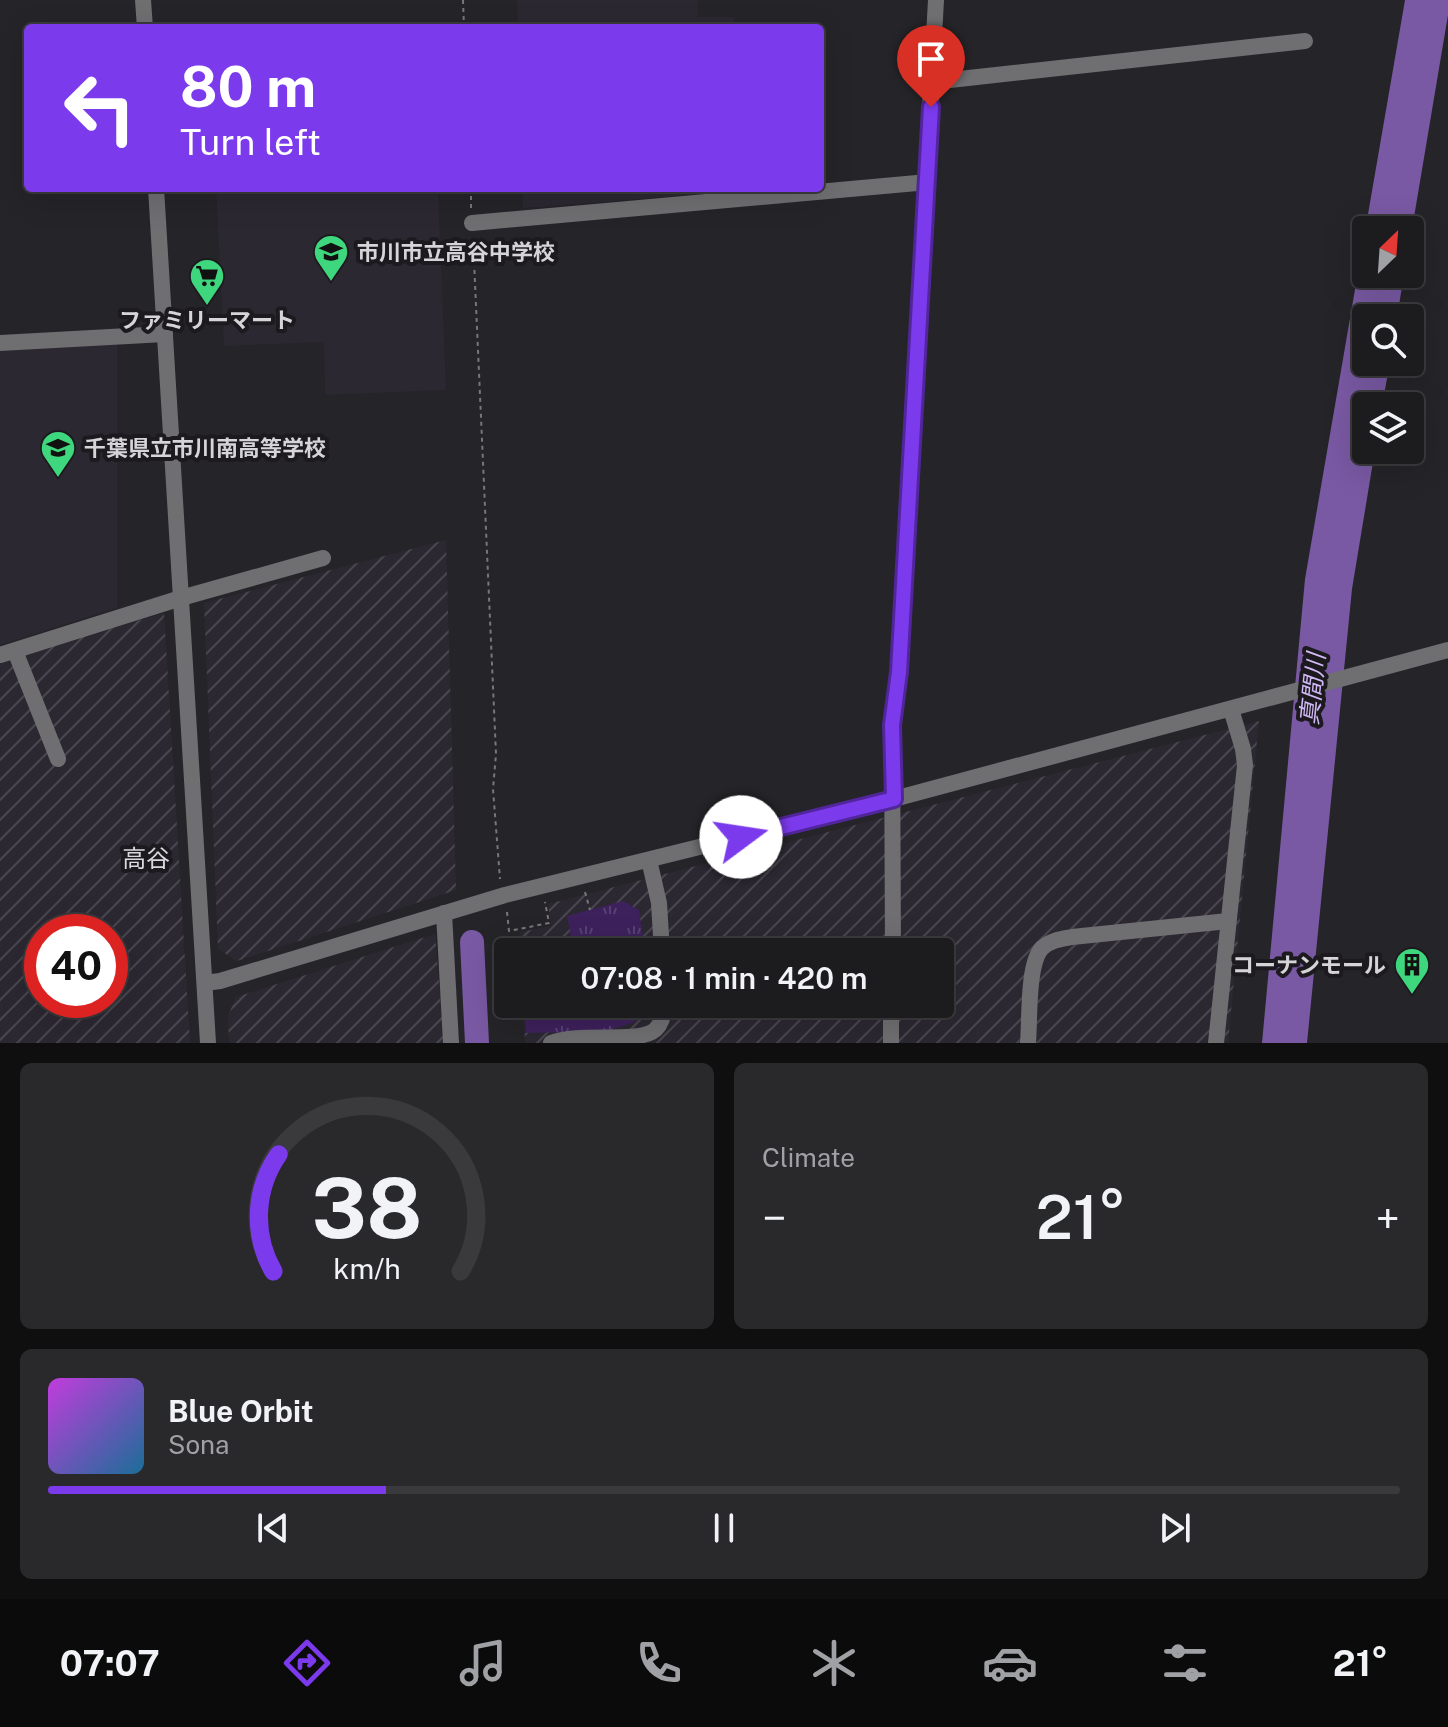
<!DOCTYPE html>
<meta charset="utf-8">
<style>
:root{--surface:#1c1b1e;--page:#29282b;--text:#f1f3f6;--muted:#a0a1a4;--line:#3a393c;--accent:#7c3aed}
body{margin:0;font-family:"Public Sans","Noto Sans JP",sans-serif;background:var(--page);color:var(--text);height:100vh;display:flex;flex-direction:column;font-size:30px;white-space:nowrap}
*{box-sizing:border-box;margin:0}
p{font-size:26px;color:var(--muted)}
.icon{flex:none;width:44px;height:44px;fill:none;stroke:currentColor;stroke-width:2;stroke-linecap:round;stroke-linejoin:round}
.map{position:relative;height:1043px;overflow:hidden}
.drawer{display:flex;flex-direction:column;gap:20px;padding:20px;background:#0f0f10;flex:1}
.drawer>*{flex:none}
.hud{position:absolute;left:24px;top:24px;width:800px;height:168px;border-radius:8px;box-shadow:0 8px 32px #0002,0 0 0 2px var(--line);background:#7c3aed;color:#fff;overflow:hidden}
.needle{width:52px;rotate:25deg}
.fabs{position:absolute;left:1352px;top:216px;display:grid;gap:16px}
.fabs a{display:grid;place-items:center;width:72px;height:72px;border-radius:8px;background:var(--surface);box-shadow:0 8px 32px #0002,0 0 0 2px var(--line);font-size:40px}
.speed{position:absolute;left:24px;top:914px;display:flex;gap:16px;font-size:40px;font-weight:700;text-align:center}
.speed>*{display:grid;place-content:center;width:104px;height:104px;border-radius:50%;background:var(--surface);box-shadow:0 8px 32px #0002,0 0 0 2px var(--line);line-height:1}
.speed .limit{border:12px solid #d22;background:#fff;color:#111}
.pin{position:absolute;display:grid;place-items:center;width:68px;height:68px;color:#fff;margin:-82px -34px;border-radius:50% 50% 50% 0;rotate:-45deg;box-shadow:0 0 8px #0007}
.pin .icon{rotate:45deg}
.me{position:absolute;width:88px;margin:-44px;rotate:76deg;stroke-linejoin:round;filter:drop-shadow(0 0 6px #0008)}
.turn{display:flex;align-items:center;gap:28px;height:168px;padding:0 24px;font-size:36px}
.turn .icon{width:104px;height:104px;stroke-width:2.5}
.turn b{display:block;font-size:56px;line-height:68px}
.big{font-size:60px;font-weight:600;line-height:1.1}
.drawer .card{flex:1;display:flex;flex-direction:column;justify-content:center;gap:12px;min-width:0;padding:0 28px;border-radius:12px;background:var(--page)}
.drawer .dial{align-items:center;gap:0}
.dial svg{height:208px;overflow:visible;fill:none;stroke:var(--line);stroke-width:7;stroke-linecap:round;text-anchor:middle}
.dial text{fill:var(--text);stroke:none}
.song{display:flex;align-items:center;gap:24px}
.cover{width:96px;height:96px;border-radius:12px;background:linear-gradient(135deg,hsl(290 70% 55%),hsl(200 70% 35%))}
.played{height:8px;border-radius:4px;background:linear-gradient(90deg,var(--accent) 25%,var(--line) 25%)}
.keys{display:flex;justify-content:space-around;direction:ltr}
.heat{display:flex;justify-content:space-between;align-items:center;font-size:44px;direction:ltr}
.drawer .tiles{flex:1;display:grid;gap:20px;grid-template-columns:1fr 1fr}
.card:last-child{grid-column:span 2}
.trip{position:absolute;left:494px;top:938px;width:460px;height:80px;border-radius:8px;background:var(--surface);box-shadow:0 8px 32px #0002,0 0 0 2px var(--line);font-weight:600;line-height:80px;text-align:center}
.menu{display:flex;height:128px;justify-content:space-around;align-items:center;background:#0b0b0c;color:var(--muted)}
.menu .icon{width:56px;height:56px}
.menu .on{color:var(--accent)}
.menu b{font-size:36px;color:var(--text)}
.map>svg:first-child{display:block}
.built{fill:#2c2832}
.industrial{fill:url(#industrial-furrows);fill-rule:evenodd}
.park{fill:url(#park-tufts)}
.water{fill:#7959a3}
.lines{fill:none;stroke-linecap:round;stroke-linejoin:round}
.river{stroke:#7959a3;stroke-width:24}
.path{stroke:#78777a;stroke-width:2;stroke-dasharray:4 4;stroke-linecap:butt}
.minor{stroke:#6f6e71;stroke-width:16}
.route-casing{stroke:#51269a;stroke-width:20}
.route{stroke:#7c3aed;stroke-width:14}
.labels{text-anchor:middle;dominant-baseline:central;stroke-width:8;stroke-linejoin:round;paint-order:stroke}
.poi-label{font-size:22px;font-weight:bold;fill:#d5d4d7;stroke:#1c1a1f;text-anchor:start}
.water-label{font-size:24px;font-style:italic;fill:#d1b9f6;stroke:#1c1a1f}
.neighbourhood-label{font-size:24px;fill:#dad7de;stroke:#1c1a1f}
</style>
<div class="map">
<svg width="1448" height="1043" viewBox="0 0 1448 1043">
<defs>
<pattern id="industrial-furrows" width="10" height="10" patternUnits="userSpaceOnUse" patternTransform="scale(2)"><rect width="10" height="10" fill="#2c2832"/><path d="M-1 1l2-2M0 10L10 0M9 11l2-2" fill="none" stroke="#4a464f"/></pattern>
<pattern id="park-tufts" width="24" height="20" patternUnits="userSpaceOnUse" patternTransform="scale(2)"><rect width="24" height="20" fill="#3d215c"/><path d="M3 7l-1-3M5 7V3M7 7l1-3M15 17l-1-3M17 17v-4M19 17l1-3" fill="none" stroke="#584073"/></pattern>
</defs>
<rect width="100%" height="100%" fill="#252428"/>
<g class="built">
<polygon points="517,0 698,0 698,17 734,17 734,28 518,28"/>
<polygon points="216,188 438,188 446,390 325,395 324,342 224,346"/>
<polygon points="523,188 732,188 732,192 523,208"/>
<polygon points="117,344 117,608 0,645 0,351"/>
</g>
<g class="industrial">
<polygon points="446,540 456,890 237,961 218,949 204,603"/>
<path d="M164,613l26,430h-190v-382zM42,932h68v68h-68z"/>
<polygon points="1259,721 1228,1043 525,1043 523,1004 940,1004 940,952 521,952 520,932 551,926 548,904"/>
<polygon points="435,934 444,1043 229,1043 228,1016 236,997"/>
</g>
<g class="park">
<polygon points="623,901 639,910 645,952 522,952 522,949 572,942 567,916"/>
<path d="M525,1004h125c-9,35 -94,27 -124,29z"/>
</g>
<polygon class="water" points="1405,0 1448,0 1448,15 1410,241 1410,230 1366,230 1366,274 1404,274 1397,318 1366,318 1366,362 1390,362 1382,406 1366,406 1366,450 1375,450 1352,589 1307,1043 1262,1043 1305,579"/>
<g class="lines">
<polyline class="river" points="472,942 477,1043"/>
<g class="path">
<polyline points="463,0 464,28"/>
<polyline points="471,188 471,208"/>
<polyline points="473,238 496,754 493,789 500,879"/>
<polyline points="585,892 590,910"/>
<polyline points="507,912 509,931 549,923 545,902"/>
</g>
<g class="minor">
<polyline points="143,0 145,28"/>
<polyline points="932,82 1305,41"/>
<polyline points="156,188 208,1043"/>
<polyline points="472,223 928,182"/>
<polyline points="0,343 165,334"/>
<polyline points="15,651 58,759"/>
<polyline points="0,655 181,598 323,558"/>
<polyline points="649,860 659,903 662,952"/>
<polyline points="444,913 451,1043"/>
<polyline points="893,952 892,725 899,672 936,0"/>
<polyline points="205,983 220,981 505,895 894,799 1448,650"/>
<path d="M551,1043c28,-11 80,0 101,-11 10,-6 12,-17 12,-28"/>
<polyline points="891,1043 891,1004"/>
<path d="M1028,1043c2,-22 -1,-79 14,-95 9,-8 19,-9 30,-11l156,-16"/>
<polyline points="1216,1043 1245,765 1243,749 1231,709"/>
</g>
</g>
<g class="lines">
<defs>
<polyline id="route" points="741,837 894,799 892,725 899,672 931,107"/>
</defs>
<use href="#route" class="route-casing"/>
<use href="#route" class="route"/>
</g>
<defs>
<symbol id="school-pin" viewBox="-11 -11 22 30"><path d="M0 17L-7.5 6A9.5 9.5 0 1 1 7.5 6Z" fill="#3fd77d" stroke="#1c1a1f"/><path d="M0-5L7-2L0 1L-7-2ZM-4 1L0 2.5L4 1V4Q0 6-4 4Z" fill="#111"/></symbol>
<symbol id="supermarket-pin" viewBox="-11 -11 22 30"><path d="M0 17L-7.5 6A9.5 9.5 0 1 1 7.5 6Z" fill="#3fd77d" stroke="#1c1a1f"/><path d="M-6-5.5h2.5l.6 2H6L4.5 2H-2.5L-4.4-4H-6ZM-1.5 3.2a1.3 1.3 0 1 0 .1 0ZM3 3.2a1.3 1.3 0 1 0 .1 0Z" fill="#111"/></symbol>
<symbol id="building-pin" viewBox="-11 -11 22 30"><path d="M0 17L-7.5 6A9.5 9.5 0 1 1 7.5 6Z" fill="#3fd77d" stroke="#1c1a1f"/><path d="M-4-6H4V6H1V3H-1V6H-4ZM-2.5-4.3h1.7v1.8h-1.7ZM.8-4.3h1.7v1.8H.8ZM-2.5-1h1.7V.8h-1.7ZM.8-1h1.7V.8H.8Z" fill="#111"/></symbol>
</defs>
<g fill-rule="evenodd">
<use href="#school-pin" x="311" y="232" width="40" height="54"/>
<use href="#supermarket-pin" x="187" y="256" width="40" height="54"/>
<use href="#school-pin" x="38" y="428" width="40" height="54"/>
<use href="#building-pin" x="1392" y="945" width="40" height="54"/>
</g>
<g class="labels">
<g class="poi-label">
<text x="357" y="252">市川市立高谷中学校</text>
<text x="207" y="320" text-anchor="middle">ファミリーマート</text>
<text x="84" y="448">千葉県立市川南高等学校</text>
<text x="1386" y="965" text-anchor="end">コーナンモール</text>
</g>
<g class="water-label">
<text transform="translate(1312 689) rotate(-84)">真間川</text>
</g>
<g class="neighbourhood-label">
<text x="146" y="858">高谷</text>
</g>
</g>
</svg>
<div class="fabs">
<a><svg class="needle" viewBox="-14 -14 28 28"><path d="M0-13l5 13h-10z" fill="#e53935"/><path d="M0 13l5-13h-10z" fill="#a0a1a4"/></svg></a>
<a><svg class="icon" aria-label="search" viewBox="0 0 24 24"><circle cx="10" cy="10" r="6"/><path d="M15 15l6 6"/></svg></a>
<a><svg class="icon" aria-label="layers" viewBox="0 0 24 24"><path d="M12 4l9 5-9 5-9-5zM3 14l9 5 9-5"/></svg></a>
</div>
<div class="speed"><div class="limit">40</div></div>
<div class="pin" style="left:931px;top:107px;background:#d93025"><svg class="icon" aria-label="arrive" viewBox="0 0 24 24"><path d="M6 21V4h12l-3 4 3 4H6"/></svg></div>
<svg class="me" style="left:741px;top:837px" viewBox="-20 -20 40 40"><circle r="19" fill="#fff"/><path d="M0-13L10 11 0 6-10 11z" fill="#7c3aed"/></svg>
<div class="trip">07:08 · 1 min · 420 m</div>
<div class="hud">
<div class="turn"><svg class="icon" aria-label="left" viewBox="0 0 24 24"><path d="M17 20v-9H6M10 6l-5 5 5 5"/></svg><div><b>80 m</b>Turn left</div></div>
</div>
</div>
<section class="drawer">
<div class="tiles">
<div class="card dial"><svg viewBox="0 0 100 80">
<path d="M14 69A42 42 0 1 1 86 69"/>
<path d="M14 69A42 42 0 0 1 16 24" stroke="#7c3aed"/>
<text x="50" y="56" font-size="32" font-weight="700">38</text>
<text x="50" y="72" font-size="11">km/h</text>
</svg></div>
<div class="card"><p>Climate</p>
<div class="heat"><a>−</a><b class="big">21°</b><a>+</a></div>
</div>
<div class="card">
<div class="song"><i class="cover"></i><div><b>Blue Orbit</b><p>Sona</p></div></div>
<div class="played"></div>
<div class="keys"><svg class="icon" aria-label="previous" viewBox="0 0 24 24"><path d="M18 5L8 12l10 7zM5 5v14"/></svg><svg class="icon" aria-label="pause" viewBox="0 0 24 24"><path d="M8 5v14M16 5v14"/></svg><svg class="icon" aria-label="next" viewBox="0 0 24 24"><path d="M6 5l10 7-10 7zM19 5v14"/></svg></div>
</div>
</div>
</section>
<nav class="menu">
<b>07:07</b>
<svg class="icon on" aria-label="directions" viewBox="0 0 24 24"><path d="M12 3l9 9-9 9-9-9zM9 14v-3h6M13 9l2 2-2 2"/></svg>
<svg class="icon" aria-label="music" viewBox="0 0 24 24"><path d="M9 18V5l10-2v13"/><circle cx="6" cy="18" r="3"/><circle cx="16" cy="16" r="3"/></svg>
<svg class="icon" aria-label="phone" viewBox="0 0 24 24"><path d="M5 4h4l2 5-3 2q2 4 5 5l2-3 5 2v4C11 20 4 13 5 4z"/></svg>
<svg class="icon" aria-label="climate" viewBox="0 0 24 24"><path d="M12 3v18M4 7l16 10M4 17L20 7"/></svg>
<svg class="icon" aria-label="car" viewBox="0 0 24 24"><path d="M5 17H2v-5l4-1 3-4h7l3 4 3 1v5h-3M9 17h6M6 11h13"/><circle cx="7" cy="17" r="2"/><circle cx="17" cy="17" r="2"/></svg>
<svg class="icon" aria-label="filters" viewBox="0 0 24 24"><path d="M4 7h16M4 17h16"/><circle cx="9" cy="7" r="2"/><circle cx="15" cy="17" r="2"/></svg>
<b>21°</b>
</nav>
